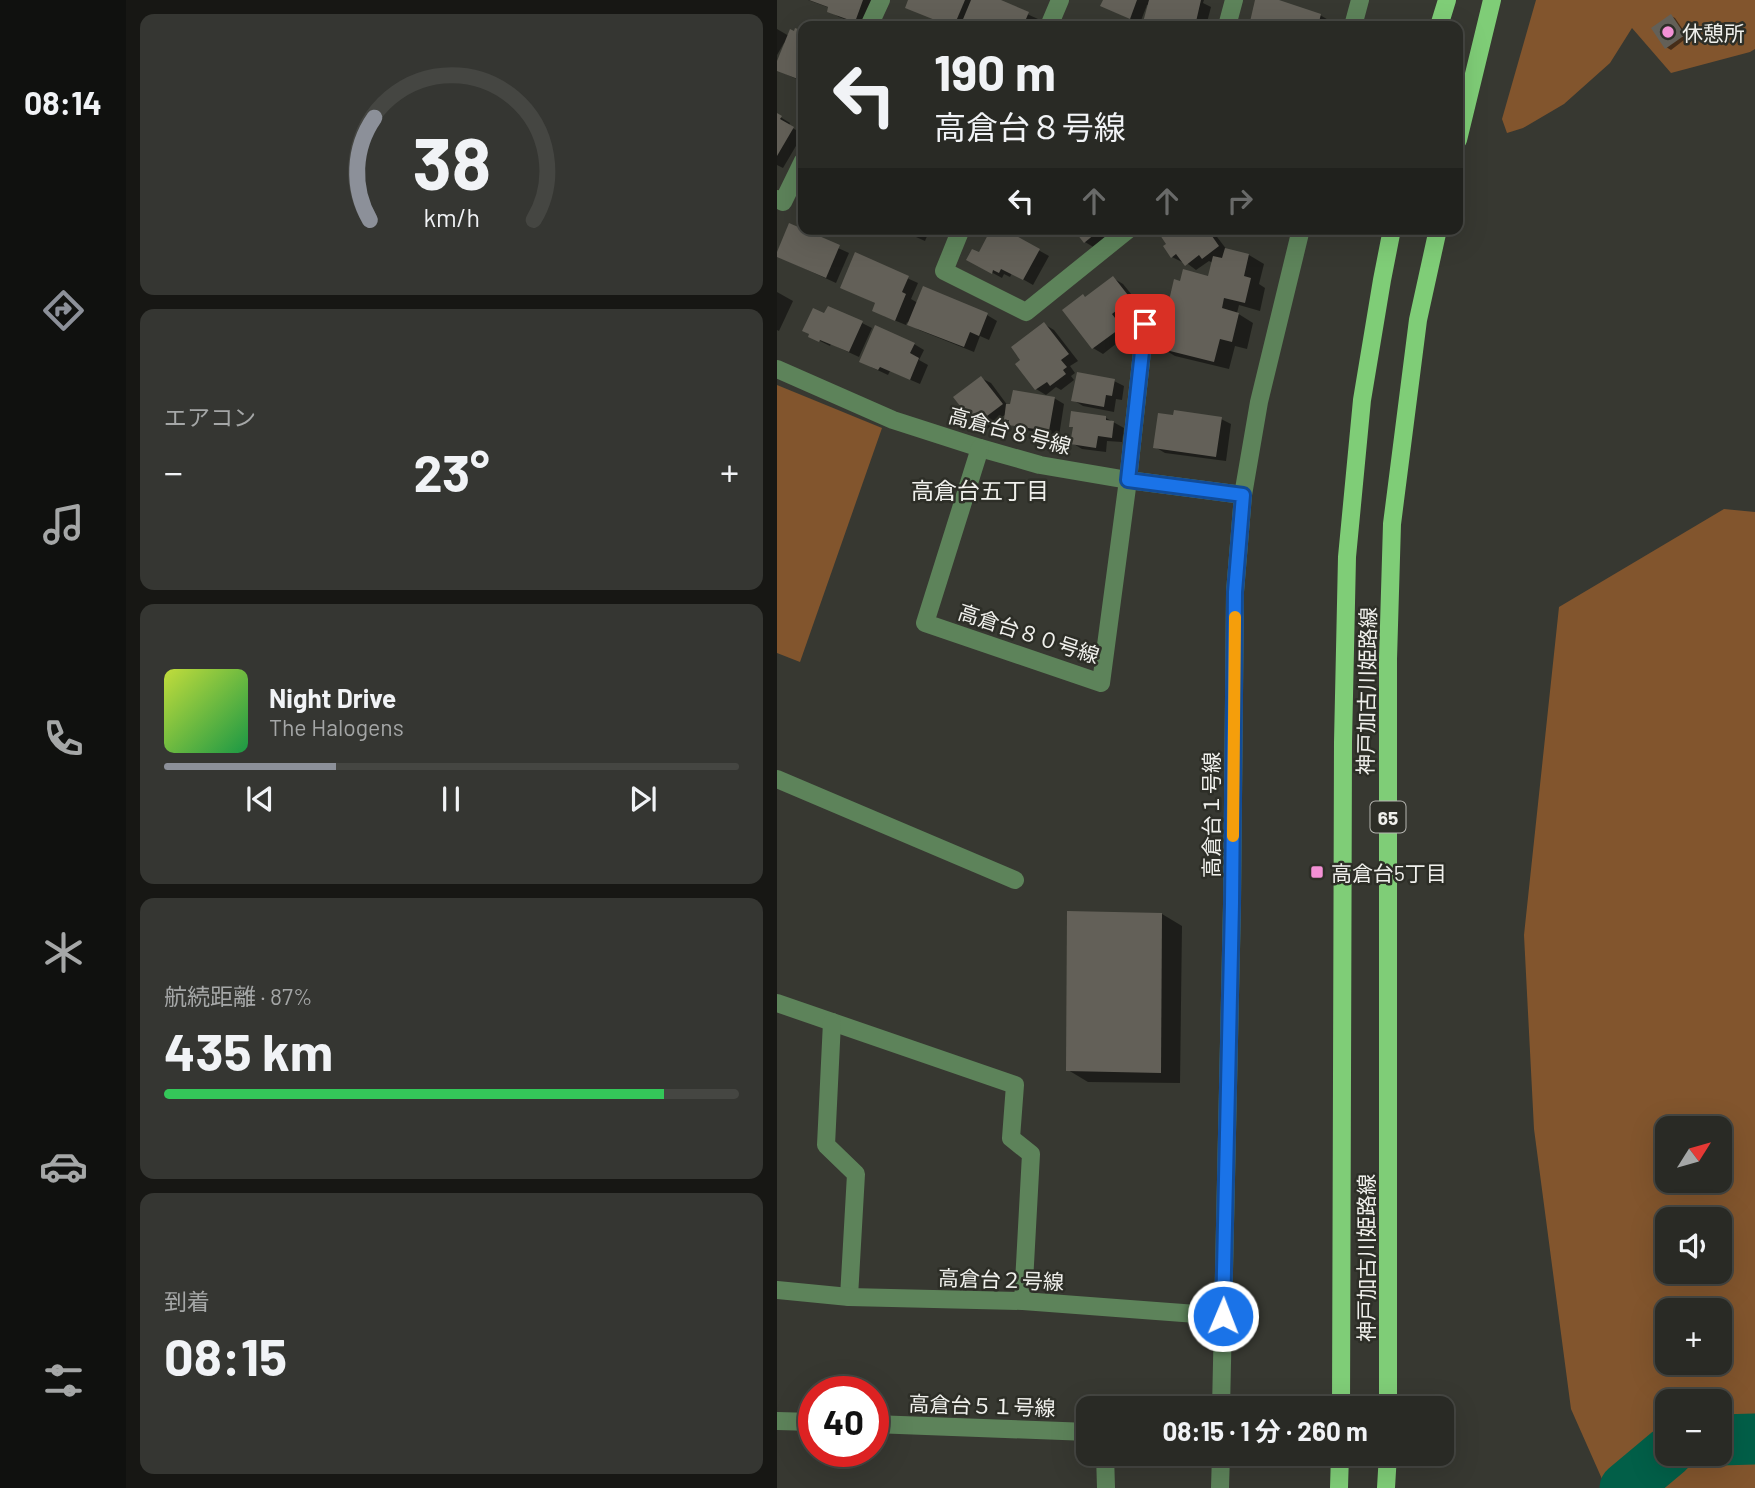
<!DOCTYPE html>
<html lang="ja">
<meta charset="utf-8">
<style>
:root{--surface:#292a25;--page:#353632;--text:#f1f3f6;--muted:#a5a7a7;--line:#454642;--accent:#8c9099}
body{margin:0;font-family:Barlow,"Noto Sans JP",sans-serif;background:var(--page);color:var(--text);height:100vh;display:flex;flex-direction:column;font-size:26px;white-space:nowrap}
*{box-sizing:border-box;margin:0}
p{font-size:23px;color:var(--muted)}
.icon{flex:none;width:38px;height:38px;fill:none;stroke:currentColor;stroke-width:2;stroke-linecap:round;stroke-linejoin:round}
.map{position:relative;flex:1;overflow:hidden}
.details{display:flex;flex-direction:column;gap:14px;padding:14px;background:#171714;width:651px}
.details>*{flex:none}
.top-card{position:absolute;left:21px;top:21px;width:665px;height:214px;border-radius:14px;box-shadow:0 7px 28px #0002,0 0 0 2px var(--line);background:#292a25;color:var(--text);overflow:hidden}
.needle{width:46px;rotate:53deg}
.buttons{position:absolute;left:878px;top:1116px;display:grid;gap:14px}
.buttons a{display:grid;place-items:center;width:77px;height:77px;border-radius:14px;background:var(--surface);box-shadow:0 7px 28px #0002,0 0 0 2px var(--line);font-size:35px}
.speed{position:absolute;left:21px;top:1376px;display:flex;gap:14px;font-size:35px;font-weight:700;text-align:center}
.speed>*{display:grid;place-content:center;width:91px;height:91px;border-radius:50%;background:var(--surface);box-shadow:0 7px 28px #0002,0 0 0 2px var(--line);line-height:1}
.speed .limit{border:10px solid #d22;background:#fff;color:#111}
.pin{position:absolute;display:grid;place-items:center;width:60px;height:60px;color:#fff;margin:-30px;border-radius:14px;box-shadow:0 4px 10px #0006}
.me{position:absolute;width:77px;margin:-38px;rotate:1deg;stroke-linejoin:round;filter:drop-shadow(0 0 5px #0008)}
.turn{display:flex;align-items:center;gap:24px;height:147px;padding:0 21px;font-size:32px}
.turn .icon{width:91px;height:91px;stroke-width:2.5}
.turn b{display:block;font-size:49px;line-height:60px}
.lanes{display:flex;align-items:center;height:66px;padding:0 21px;background:#0003;justify-content:center;gap:35px;direction:ltr}
.lanes .off{opacity:.35}
.big{font-size:52px;font-weight:700;line-height:1.1}
.details .card{flex:1;display:flex;flex-direction:column;justify-content:center;gap:10px;min-width:0;padding:0 24px;border-radius:14px;background:var(--page)}
.details .dial{align-items:center;gap:0}
.dial svg{height:182px;overflow:visible;fill:none;stroke:var(--line);stroke-width:7;stroke-linecap:round;text-anchor:middle}
.dial text{fill:var(--text);stroke:none}
.song{display:flex;align-items:center;gap:21px}
.cover{width:84px;height:84px;border-radius:10px;background:linear-gradient(135deg,hsl(70 70% 55%),hsl(140 70% 35%))}
.played{height:7px;border-radius:4px;background:linear-gradient(90deg,var(--accent) 30%,var(--line) 30%)}
.keys{display:flex;justify-content:space-around;direction:ltr}
.heat{display:flex;justify-content:space-between;align-items:center;font-size:38px;direction:ltr}
.charge{height:10px;border-radius:5px;background:linear-gradient(90deg,#34c759 87%,var(--line) 0)}
.trip{position:absolute;left:299px;top:1396px;width:378px;height:70px;border-radius:14px;background:var(--surface);box-shadow:0 7px 28px #0002,0 0 0 2px var(--line);font-weight:700;line-height:70px;text-align:center}
main{display:flex;flex:1;min-height:0}
.tabs{display:flex;flex-direction:column;width:126px;justify-content:space-around;align-items:center;background:#10110f;color:var(--muted)}
.tabs .icon{width:49px;height:49px}
.tabs .on{color:var(--accent)}
.tabs b{font-size:32px;color:var(--text)}
.map>svg:first-child{display:block}
.green{fill:#82552d;fill-rule:evenodd}
.shadow{fill:#0007}
.lines{fill:none;stroke-linecap:round;stroke-linejoin:round}
.river{stroke:#025f48;stroke-width:51}
.building{fill:#636058}
.minor{stroke:#5d835a;stroke-width:18}
.major{stroke:#7fcd77;stroke-width:18}
.route-casing{stroke:#114b97;stroke-width:18}
.route{stroke:#1a73e8;stroke-width:12}
.slow{stroke:#f59e0b;stroke-width:12}
.poi-dot{fill:#f391d5;stroke:#2d2e27;stroke-width:2.5}
.labels{text-anchor:middle;dominant-baseline:central;stroke-width:5;stroke-linejoin:round;paint-order:stroke}
.shield{fill:#2d2e27;stroke:#b6b6b1;stroke-width:2}
.shield-label{font-size:19px;font-weight:bold;fill:#f0f0ec}
.poi-label{font-size:21px;fill:#f0f0ec;stroke:#2d2e27;text-anchor:start}
.street-label{font-size:21px;fill:#f0f0ec;stroke:#2d2e27}
.neighbourhood-label{font-size:23px;fill:#f0f0ec;stroke:#2d2e27}
</style>
<main>
<nav class="tabs">
<b>08:14</b>
<svg class="icon on" aria-label="directions" viewBox="0 0 24 24"><path d="M12 3l9 9-9 9-9-9zM9 14v-3h6M13 9l2 2-2 2"/></svg>
<svg class="icon" aria-label="music" viewBox="0 0 24 24"><path d="M9 18V5l10-2v13"/><circle cx="6" cy="18" r="3"/><circle cx="16" cy="16" r="3"/></svg>
<svg class="icon" aria-label="phone" viewBox="0 0 24 24"><path d="M5 4h4l2 5-3 2q2 4 5 5l2-3 5 2v4C11 20 4 13 5 4z"/></svg>
<svg class="icon" aria-label="climate" viewBox="0 0 24 24"><path d="M12 3v18M4 7l16 10M4 17L20 7"/></svg>
<svg class="icon" aria-label="car" viewBox="0 0 24 24"><path d="M5 17H2v-5l4-1 3-4h7l3 4 3 1v5h-3M9 17h6M6 11h13"/><circle cx="7" cy="17" r="2"/><circle cx="17" cy="17" r="2"/></svg>
<svg class="icon" aria-label="filters" viewBox="0 0 24 24"><path d="M4 7h16M4 17h16"/><circle cx="9" cy="7" r="2"/><circle cx="15" cy="17" r="2"/></svg>
</nav>
<section class="details">
<div class="card dial"><svg viewBox="0 0 100 80">
<path d="M14 69A42 42 0 1 1 86 69"/>
<path d="M14 69A42 42 0 0 1 16 24" stroke="#8c9099"/>
<text x="50" y="56" font-size="32" font-weight="700">38</text>
<text x="50" y="72" font-size="11">km/h</text>
</svg></div>
<div class="card"><p>エアコン</p>
<div class="heat"><a>−</a><b class="big">23°</b><a>+</a></div>
</div>
<div class="card">
<div class="song"><i class="cover"></i><div><b>Night Drive</b><p>The Halogens</p></div></div>
<div class="played"></div>
<div class="keys"><svg class="icon" aria-label="previous" viewBox="0 0 24 24"><path d="M18 5L8 12l10 7zM5 5v14"/></svg><svg class="icon" aria-label="pause" viewBox="0 0 24 24"><path d="M8 5v14M16 5v14"/></svg><svg class="icon" aria-label="next" viewBox="0 0 24 24"><path d="M6 5l10 7-10 7zM19 5v14"/></svg></div>
</div>
<div class="card"><p>航続距離 · 87%</p><b class="big">435 km</b><div class="charge"></div></div>
<div class="card"><p>到着</p><b class="big">08:15</b></div>
</section>
<div class="map">
<svg width="978" height="1488" viewBox="0 0 978 1488">
<rect width="100%" height="100%" fill="#373831"/>
<g class="green">
<polygon points="759,0 978,0 978,49 973,52 894,73 855,28 833,63 787,104 746,128 730,133 725,119"/>
<polygon points="0,385 105,428 23,662 0,653"/>
<path d="M947,509l31,3v976h-149l-35,-79 -37,-280 -10,-194 35,-328zM891,1129h52v52h-52zM891,1220h52v52h-52zM891,1311h52v52h-52zM891,1402h52v52h-52z"/>
</g>
<g class="shadow">
<polygon points="31,0 98,0 88,26 62,17 52,11 53,8"/>
<polygon points="133,0 219,0 261,19 258,26 190,25 173,26 130,7"/>
<polygon points="326,0 427,0 426,3 434,7 429,26 367,26 372,5 370,5 363,23 325,6 327,1"/>
<polygon points="480,0 496,0 543,15 553,21 552,26 474,26"/>
<polygon points="894,16 898,18 911,37 894,50 889,47"/>
<polygon points="0,29 12,36 18,33 19,30 26,33 26,82 0,70 0,66 9,44 7,43 0,55"/>
<polygon points="0,115 13,123 12,126 26,134 6,168 0,165"/>
<polygon points="13,226 72,253 59,283 0,256"/>
<polygon points="121,229 153,229 148,241"/>
<polygon points="223,229 272,256 256,285 235,273 233,277 227,274 225,278 192,260 202,255"/>
<polygon points="298,229 338,229 318,248 308,242"/>
<polygon points="381,229 434,229 450,250 472,255 487,264 482,284 488,288 483,311 462,305 460,313 476,323 470,349 458,346 452,369 398,356 383,347 404,283 433,278 436,263 432,261 419,270 407,261 405,262 395,257 392,244"/>
<polygon points="79,255 141,283 134,299 141,303 210,315 220,321 212,340 203,336 197,352 142,330 130,322 129,325 107,316 100,304 65,287"/>
<polygon points="336,278 346,284 363,305 343,320 353,333 326,354 316,348 309,298"/>
<polygon points="0,292 16,301 2,331 0,330"/>
<polygon points="85,323 95,328 82,357 54,344 53,346 33,336"/>
<polygon points="267,324 277,330 301,361 293,366 298,373 294,376 297,380 284,390 279,387 269,395 259,389 246,360"/>
<polygon points="137,344 147,350 142,360 151,365 143,384 113,371 111,375 94,367"/>
<polygon points="204,378 214,383 231,406 277,398 287,404 282,436 243,429 233,424 234,422 229,419 229,414 209,430 200,424 178,398"/>
<polygon points="337,381 347,386 345,400 339,399 337,412 306,406 296,400"/>
<polygon points="329,418 347,428 345,442 330,441 329,452 305,449 295,443 298,428 294,426"/>
<polygon points="444,419 454,424 449,461 388,453 378,447"/>
<polygon points="385,914 405,926 403,1083 311,1082 291,1070"/>
</g>
<g class="lines">
<g class="river">
<polyline points="943,1440 978,1439"/>
<polyline points="848,1488 891,1452"/>
</g>
</g>
<g class="building">
<polygon points="32,0 86,0 78,22 50,12 51,7"/>
<polygon points="131,0 188,0 177,26 173,26 128,8"/>
<polygon points="194,0 224,0 252,12 246,26 190,26 184,24"/>
<polygon points="326,0 360,0 353,19 323,6"/>
<polygon points="372,0 424,0 418,26 365,26"/>
<polygon points="478,0 502,0 544,14 541,26 472,26"/>
<polygon points="894,14 908,35 888,49 874,28"/>
<polygon points="18,28 26,31 26,81 0,71 0,61 13,29 17,31"/>
<polygon points="0,113 5,116 3,119 17,127 0,156"/>
<polygon points="12,223 63,245 49,278 0,257 0,252"/>
<polygon points="214,229 227,229 263,249 246,280 224,269 222,273 216,270 215,274 189,260 195,249 202,252"/>
<polygon points="296,229 324,229 307,243"/>
<polygon points="379,229 430,229 442,246 425,259 422,255 408,266 399,254 394,258 386,246 389,244"/>
<polygon points="448,248 472,254 467,276 474,278 468,303 447,298 445,308 462,313 455,342 443,339 437,362 381,348 397,279 403,281 406,269 431,276 436,256 445,258"/>
<polygon points="78,252 132,276 125,292 129,294 118,321 95,311 98,303 63,288"/>
<polygon points="336,276 354,299 335,314 345,327 315,349 285,310 306,294 308,297"/>
<polygon points="146,286 211,313 202,336 193,332 187,347 130,325"/>
<polygon points="51,306 86,321 72,352 43,340 42,342 31,337 32,334 25,331 36,308 47,313"/>
<polygon points="267,322 292,354 284,360 290,367 286,370 289,374 273,386 270,382 258,390 238,364 243,360 234,347"/>
<polygon points="98,325 138,343 133,353 142,358 133,380 103,367 101,370 82,362"/>
<polygon points="300,372 338,379 335,396 329,395 327,407 294,401"/>
<polygon points="204,376 226,404 198,425 176,397"/>
<polygon points="236,390 278,397 272,431 231,425 232,420 227,420 229,404 233,404"/>
<polygon points="397,410 445,417 439,457 376,448 381,413 396,415"/>
<polygon points="294,411 329,416 329,420 337,421 335,438 321,436 319,448 293,444 296,427 292,427"/>
<polygon points="290,911 385,913 384,1073 289,1071"/>
</g>
<g class="lines">
<g class="minor">
<polyline points="92,26 104,0"/>
<polyline points="272,26 283,0"/>
<polyline points="450,26 457,0"/>
<polyline points="576,26 583,0"/>
<polyline points="0,199 6,202 26,161"/>
<polyline points="184,229 167,271 249,312 352,229"/>
<polyline points="0,369 116,420 203,448 263,465 351,480 466,495"/>
<polyline points="203,448 148,623 324,683 351,480 368,324"/>
<polyline points="0,779 238,880"/>
<polyline points="0,1003 238,1085 234,1138 254,1154 246,1301"/>
<polyline points="55,1022 49,1145 79,1174 72,1297"/>
<polyline points="0,1290 72,1297 246,1301 446,1316"/>
<polyline points="444,1409 455,904 458,592 466,495 482,402 524,229"/>
<polyline points="0,1421 37,1422"/>
<polyline points="96,1424 312,1432"/>
<polyline points="328,1454 329,1488"/>
<polyline points="443,1488 444,1454"/>
</g>
<g class="major">
<polyline points="662,26 670,0"/>
<polyline points="681,140 715,0"/>
<polyline points="564,1409 566,742 570,557 585,400 605,280 615,229"/>
<polyline points="611,1409 611,659 615,524 641,320 661,229"/>
<polyline points="562,1488 563,1454"/>
<polyline points="609,1488 611,1454"/>
</g>
</g>
<g class="lines">
<defs>
<polyline id="route" points="368,324 351,480 466,495 458,592 455,904 446,1316"/>
</defs>
<use href="#route" class="route-casing"/>
<use href="#route" class="route"/>
<polyline class="slow" points="456,836 458,617"/>
</g>
<g class="poi-dot">
<circle cx="891" cy="32" r="7"/>
<rect x="533" y="865" width="14" height="14" rx="3.5"/>
</g>
<g class="labels">
<rect class="shield" x="593.5" y="801.5" width="35" height="31" rx="5"/>
<g class="shield-label">
<text x="611" y="817">65</text>
</g>
<g class="poi-label">
<text x="905" y="32">休憩所</text>
<text x="554" y="872">高倉台5丁目</text>
</g>
<g class="street-label">
<text transform="translate(233 430) rotate(15)">高倉台８号線</text>
<text transform="translate(252 633) rotate(18)">高倉台８０号線</text>
<text transform="translate(589 691) rotate(-89)">神戸加古川姫路線</text>
<text transform="translate(433 815) rotate(-90)">高倉台１号線</text>
<text transform="translate(588 1258) rotate(-90)">神戸加古川姫路線</text>
<text transform="translate(224 1279) rotate(2)">高倉台２号線</text>
<text transform="translate(205 1405) rotate(2)">高倉台５１号線</text>
</g>
<g class="neighbourhood-label">
<text x="203" y="490">高倉台五丁目</text>
</g>
</g>
</svg>
<div class="buttons">
<a><svg class="needle" viewBox="-14 -14 28 28"><path d="M0-13l5 13h-10z" fill="#e53935"/><path d="M0 13l5-13h-10z" fill="#a5a7a7"/></svg></a>
<a><svg class="icon" aria-label="sound" viewBox="0 0 24 24"><path d="M4 9h4l5-4v14l-5-4H4zM17 9q2 3 0 6"/></svg></a>
<a>+</a>
<a>−</a>
</div>
<div class="speed"><div class="limit">40</div></div>
<div class="pin" style="left:368px;top:324px;background:#d93025"><svg class="icon" aria-label="arrive" viewBox="0 0 24 24"><path d="M6 21V4h12l-3 4 3 4H6"/></svg></div>
<svg class="me" style="left:446px;top:1316px" viewBox="-20 -20 40 40"><circle r="17" fill="#1a73e8" stroke="#fff" stroke-width="3"/><path d="M0-11L8 9 0 5-8 9z" fill="#fff"/></svg>
<div class="trip">08:15 · 1 分 · 260 m</div>
<div class="top-card">
<div class="turn"><svg class="icon" aria-label="left" viewBox="0 0 24 24"><path d="M17 20v-9H6M10 6l-5 5 5 5"/></svg><div><b>190 m</b>高倉台８号線</div></div>
<div class="lanes"><svg class="icon" aria-label="left" viewBox="0 0 24 24"><path d="M17 20v-9H6M10 6l-5 5 5 5"/></svg><svg class="icon off" aria-label="ahead" viewBox="0 0 24 24"><path d="M12 20V5M6 11l6-6 6 6"/></svg><svg class="icon off" aria-label="ahead" viewBox="0 0 24 24"><path d="M12 20V5M6 11l6-6 6 6"/></svg><svg class="icon off" aria-label="right" viewBox="0 0 24 24"><path d="M7 20v-9h11M14 6l5 5-5 5"/></svg></div>
</div>
</div>
</main>
